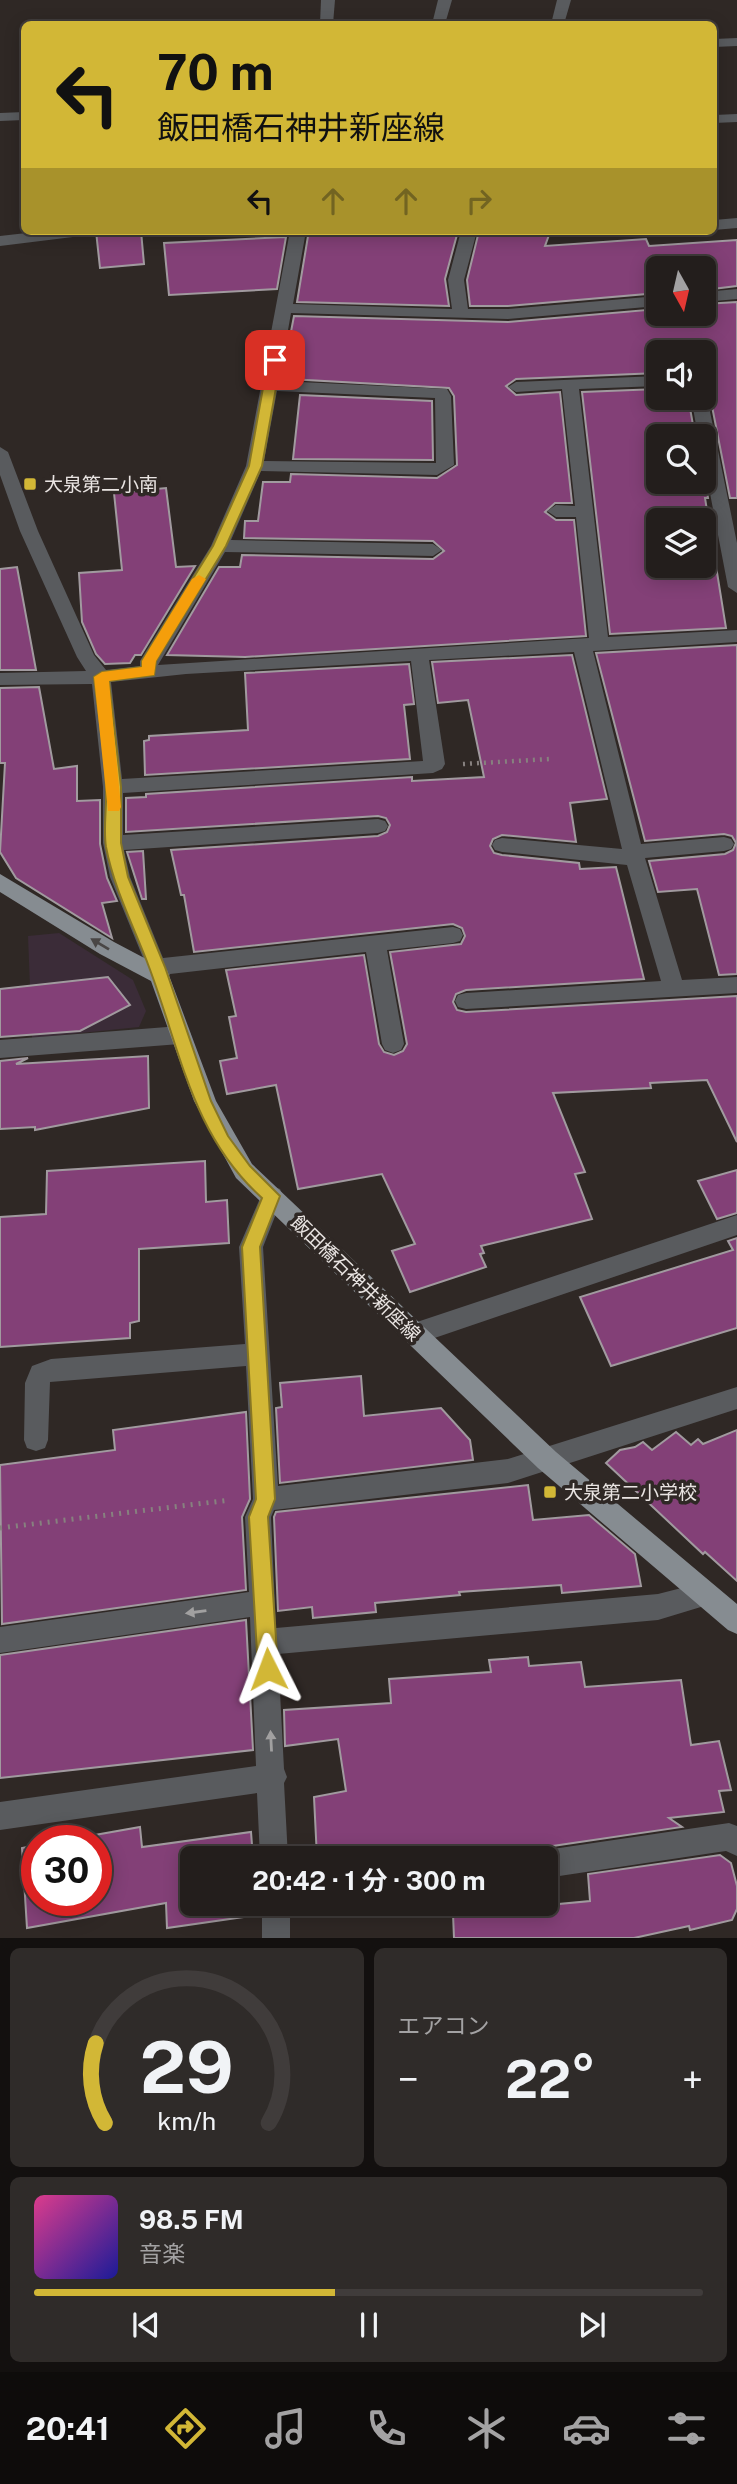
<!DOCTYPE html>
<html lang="ja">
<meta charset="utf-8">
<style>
:root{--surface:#231e1c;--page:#2f2b29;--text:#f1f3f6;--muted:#a3a2a3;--line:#403c3b;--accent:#d2b736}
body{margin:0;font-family:"Public Sans","Noto Sans JP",sans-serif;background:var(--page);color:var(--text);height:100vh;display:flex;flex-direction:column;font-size:26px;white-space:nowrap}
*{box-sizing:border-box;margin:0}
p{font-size:23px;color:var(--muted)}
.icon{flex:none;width:38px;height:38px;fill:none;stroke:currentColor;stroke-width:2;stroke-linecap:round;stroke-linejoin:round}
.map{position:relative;height:1938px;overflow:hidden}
.sheet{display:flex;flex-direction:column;gap:10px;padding:10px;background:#13100f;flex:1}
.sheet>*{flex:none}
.guide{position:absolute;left:21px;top:21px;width:696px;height:214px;border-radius:10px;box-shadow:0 4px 18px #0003,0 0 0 2px var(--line);background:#d2b736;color:#111;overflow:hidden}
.needle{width:46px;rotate:172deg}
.buttons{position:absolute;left:646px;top:256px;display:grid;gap:14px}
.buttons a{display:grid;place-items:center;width:70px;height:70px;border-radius:10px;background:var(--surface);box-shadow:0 4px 18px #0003,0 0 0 2px var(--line);font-size:35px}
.speed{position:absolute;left:21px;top:1825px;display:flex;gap:14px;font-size:35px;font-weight:700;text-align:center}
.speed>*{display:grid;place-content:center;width:91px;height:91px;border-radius:50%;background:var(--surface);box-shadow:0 4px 18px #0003,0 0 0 2px var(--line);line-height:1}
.speed .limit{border:10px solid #d22;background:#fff;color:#111}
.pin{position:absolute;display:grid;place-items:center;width:60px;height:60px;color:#fff;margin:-30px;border-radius:14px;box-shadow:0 4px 10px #0006}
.me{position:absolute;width:77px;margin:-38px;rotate:357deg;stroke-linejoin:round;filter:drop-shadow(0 0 5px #0008)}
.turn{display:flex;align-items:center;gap:24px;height:147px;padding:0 21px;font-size:32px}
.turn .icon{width:91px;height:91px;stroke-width:2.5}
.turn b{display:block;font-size:49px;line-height:60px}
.lanes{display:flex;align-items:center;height:66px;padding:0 21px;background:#0003;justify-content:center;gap:35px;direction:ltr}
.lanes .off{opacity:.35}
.big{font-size:52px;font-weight:700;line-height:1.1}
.sheet .card{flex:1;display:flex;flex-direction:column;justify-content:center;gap:10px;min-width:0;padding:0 24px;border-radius:10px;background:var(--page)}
.sheet .dial{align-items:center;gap:0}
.dial svg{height:182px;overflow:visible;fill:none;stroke:var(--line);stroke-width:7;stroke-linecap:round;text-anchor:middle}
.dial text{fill:var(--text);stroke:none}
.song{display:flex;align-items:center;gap:21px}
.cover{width:84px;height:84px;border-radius:10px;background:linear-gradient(135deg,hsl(330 70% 55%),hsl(240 70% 35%))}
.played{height:7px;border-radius:4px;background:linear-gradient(90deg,var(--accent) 45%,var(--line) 45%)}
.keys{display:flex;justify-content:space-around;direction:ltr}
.heat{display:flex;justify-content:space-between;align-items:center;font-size:38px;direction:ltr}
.sheet .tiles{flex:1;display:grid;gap:10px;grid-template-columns:1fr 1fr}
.card:last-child{grid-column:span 2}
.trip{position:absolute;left:180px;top:1846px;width:378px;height:70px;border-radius:10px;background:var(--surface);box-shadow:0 4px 18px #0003,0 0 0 2px var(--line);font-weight:700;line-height:70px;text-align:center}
.tabs{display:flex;height:112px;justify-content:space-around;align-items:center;background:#0e0c0b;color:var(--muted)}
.tabs .icon{width:49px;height:49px}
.tabs .active{color:var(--accent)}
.tabs b{font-size:32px;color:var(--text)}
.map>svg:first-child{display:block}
.commercial{fill:#3b2c38}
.building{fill:#834077;stroke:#a19a9f;stroke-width:2;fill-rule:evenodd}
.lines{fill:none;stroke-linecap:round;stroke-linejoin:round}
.path-far1{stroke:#87817f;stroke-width:4.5;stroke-dasharray:2 5;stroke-linecap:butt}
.path{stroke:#87817f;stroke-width:5;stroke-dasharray:2 6;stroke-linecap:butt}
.minor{fill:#595b5e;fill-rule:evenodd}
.major{fill:#868c91;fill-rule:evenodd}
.oneway{fill:#494645}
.oneway2{fill:#a1a0a0}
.route{fill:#d2b736;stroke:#887723;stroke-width:2}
.slow{fill:#f59e0b}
.poi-dot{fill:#d2b736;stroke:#2f2825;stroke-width:2.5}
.labels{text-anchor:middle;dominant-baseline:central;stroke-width:7;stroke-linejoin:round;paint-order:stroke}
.poi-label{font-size:19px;fill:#e9e4e2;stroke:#2f2825;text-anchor:start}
.street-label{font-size:19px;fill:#e9e4e2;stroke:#2f2825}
</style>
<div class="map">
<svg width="737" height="1938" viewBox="0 0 737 1938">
<rect width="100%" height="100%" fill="#2f2825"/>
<polygon class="commercial" points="59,933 133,980 146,1011 139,1027 32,1038 28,936"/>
<g class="building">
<polygon points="96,231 141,231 144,264 100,268"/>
<polygon points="312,231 458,231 445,279 449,306 297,302 308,236 311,236"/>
<polygon points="479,231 545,231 549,235 545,246 646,239 649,246 737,240 737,286 704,290 704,268 658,268 658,293 508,306 470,306 467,280"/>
<polygon points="286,237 277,289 169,295 164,243"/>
<polygon points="737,302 737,498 730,498 710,396 704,391 704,352 658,352 658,373 516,379 506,386 516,395 560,392 572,503 555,503 545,512 556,520 574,520 586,636 245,657 167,655 219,567 240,567 242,555 433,559 444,551 433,541 244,538 245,521 258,521 263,482 290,482 291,474 437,478 457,465 454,396 449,388 289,379 290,373 283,373 294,316 508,322 658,309 658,313 704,313 704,304"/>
<path d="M658,389v8h30l7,39h-37v45h46v-8l4,25h-3l21,130 -116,6 -28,-242zM658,520h46v45h-46z"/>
<polygon points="300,395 432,401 433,460 293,459"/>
<polygon points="166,488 176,567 195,566 141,655 135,655 130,663 105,664 96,654 82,622 79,573 122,570 114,493"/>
<polygon points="17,567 36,670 0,670 0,569"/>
<polygon points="737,645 737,974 719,975 697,889 658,892 649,861 725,854 733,850 736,843 732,836 724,834 645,841 596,653"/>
<polygon points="572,655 607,799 570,803 576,842 502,835 493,839 490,846 494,853 502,855 579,863 580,869 616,867 644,979 466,990 456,994 453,1002 457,1010 466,1012 737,996 737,1142 707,1080 650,1083 651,1088 553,1093 585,1172 575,1174 592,1219 481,1246 484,1253 480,1254 486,1267 410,1292 392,1251 415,1244 382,1174 298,1189 276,1085 227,1094 220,1061 237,1058 229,1017 236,1016 226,970 364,955 379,1044 384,1052 394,1055 403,1051 407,1044 390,952 461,944 465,936 462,928 453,924 194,952 184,895 181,895 171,850 378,836 387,832 390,825 386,818 378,816 126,832 126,798 146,797 146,794 412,777 412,781 484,777 468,700 438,703 432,662"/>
<polygon points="409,664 414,704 404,705 410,759 145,775 144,741 149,740 149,736 248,730 245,673"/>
<polygon points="39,687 54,769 77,766 77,801 100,800 100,844 107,878 117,901 102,903 112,938 16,878 0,852 5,763 0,763 0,688"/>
<polygon points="143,851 146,899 142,899 127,852"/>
<polygon points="108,977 130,1005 80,1031 0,1037 0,989"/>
<polygon points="148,1056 149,1108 35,1130 35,1127 0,1129 0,1061 28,1058 16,1064"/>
<polygon points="205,1161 206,1202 227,1200 229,1243 139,1249 139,1321 130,1323 130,1338 0,1347 0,1217 46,1214 47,1171"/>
<polygon points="737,1170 737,1213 717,1219 698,1181"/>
<polygon points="737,1238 737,1328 611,1366 580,1297 733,1250 728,1241"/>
<polygon points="361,1376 364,1416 441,1408 470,1440 473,1460 280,1483 276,1408 282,1407 280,1383"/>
<polygon points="246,1412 250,1499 242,1517 246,1590 2,1624 0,1465 115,1450 113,1430"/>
<polygon points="737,1430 737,1581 705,1552 703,1554 606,1463 620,1450 635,1447 643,1442 652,1450 676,1432 691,1445 698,1439 703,1444"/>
<polygon points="528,1485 533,1520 589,1515 635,1554 641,1586 562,1593 561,1585 459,1592 460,1595 375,1603 376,1612 313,1618 312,1607 278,1611 274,1517 276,1512"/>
<polygon points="246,1620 253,1750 0,1778 0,1655"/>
<polygon points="528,1657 529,1666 581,1662 585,1687 681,1680 691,1745 719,1741 731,1790 719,1791 724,1812 669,1818 682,1827 546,1847 535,1852 531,1858 317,1858 314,1797 346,1791 338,1739 285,1746 284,1710 391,1703 389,1679 491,1672 489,1660"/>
<polygon points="140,1827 142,1847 251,1832 253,1858 192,1858 192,1904 257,1904 258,1915 167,1928 166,1903 27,1928 22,1848 37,1845 37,1900 96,1900 96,1841 61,1841"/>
<polygon points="720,1855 731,1863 737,1886 737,1909 732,1920 690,1930 689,1926 634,1938 454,1938 453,1914 590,1901 588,1874"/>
</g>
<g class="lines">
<polyline class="path-far1" points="463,764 550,759"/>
<polyline class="path" points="0,1528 230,1500"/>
<g class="minor">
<polygon points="321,0 335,0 333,24 320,24"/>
<polygon points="438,0 452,0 445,24 432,24"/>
<polygon points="557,0 571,0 564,24 551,24"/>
<polygon points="737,38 737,46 714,47 714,39"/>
<polygon points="24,112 24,120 0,121 0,113"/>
<polygon points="737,114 737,122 714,123 714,115"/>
<polygon points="737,218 737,228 714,230 714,220"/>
<polygon points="44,231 89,231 81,236 0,246 0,236"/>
<path d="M290,231h16l-13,73 159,5 -4,-29 13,-49h16l-13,49 4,29h40l150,-13v10l-150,13 -217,-6 -12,68 168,8 4,7 3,69 -17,10 -176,-4 -30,69 202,4 9,6 -9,6 -208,-4 -67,113 431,-27 -13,-121h-20l-9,-6 9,-6 19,1 -13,-117 -46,3 -8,-5 8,-5 142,-6v10l-79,3 29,248 129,-7v12l-144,9 48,193 83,-7 7,2 3,5 -3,5 -7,2 -79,7 37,122 55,-3v16l-271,16 -8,-2 -3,-6 3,-6 8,-2 195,-12 -34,-116 -125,-13 -7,-2 -3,-5 3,-5 7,-2 120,11 -48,-197 -145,8 16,104 -3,5 -9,4 -310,20v42l255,-16 7,2 3,5 -3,5 -7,2 -254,17 6,27 33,81 290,-31 7,2 3,6 -3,6 -7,2 -66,7 17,94 -3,6 -8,3 -8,-3 -3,-6 -16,-92 -196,22 -3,8 -7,2 -7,-2 -43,-105 -7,-34v-56l-11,-103 -92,1v-12l86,-2 -9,-14 -57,-126 -20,-56v-28l8,5 30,79 56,124 12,15 34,-4v-5l71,-115 35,-80zM277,391l158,7 1,65 -172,-2zM411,661l12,100 -301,18 -11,-97 75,-8z"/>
<path d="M547,231h39l1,1c-9,7 -31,6 -40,-1z"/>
<polygon points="737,289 737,299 704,302 704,292"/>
<polygon points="704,393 707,397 737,543 737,593 728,587 704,462 704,436 698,436 691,397 704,397"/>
<polygon points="180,1026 188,1029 191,1035 188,1041 180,1044 0,1058 0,1040"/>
<polygon points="272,1186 280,1189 283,1196 263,1247 278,1486 508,1459 737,1387 737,1409 508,1483 274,1510 271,1517 276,1628 658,1594 705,1582 714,1585 718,1594 714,1603 658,1620 278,1654 284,1769 287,1777 284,1783 288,1858 260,1858 257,1793 0,1830 0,1802 256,1766 250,1617 0,1653 0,1627 249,1592 245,1517 253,1499 246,1366 50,1382 48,1440 45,1448 36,1451 27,1448 24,1440 25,1383 32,1366 51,1359 245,1344 239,1247 264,1189"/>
<polygon points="737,1215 737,1235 414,1345 406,1341 402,1334 406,1327 414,1323"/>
<polygon points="729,1823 737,1826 737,1856 726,1851 719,1852 546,1878 546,1858 534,1858 536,1854 546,1850"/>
<rect x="262" y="1904" width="28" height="34"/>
</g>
<polygon class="major" points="0,874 114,942 167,970 216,1101 252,1164 556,1452 737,1604 737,1634 728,1630 538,1468 236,1178 194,1101 151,981 100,954 0,892"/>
</g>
<defs><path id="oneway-solid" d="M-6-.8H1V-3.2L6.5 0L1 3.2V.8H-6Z" transform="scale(1.75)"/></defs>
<use class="oneway" href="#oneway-solid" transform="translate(100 944) rotate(-149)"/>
<g class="oneway2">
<use href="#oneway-solid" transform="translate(196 1612) rotate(172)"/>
<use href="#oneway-solid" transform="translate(271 1741) rotate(-93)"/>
</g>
<path class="route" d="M275,356l6,4 -19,106 -36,80 -70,115 -2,14 -45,6 12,106v56l7,34 37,90 46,134 17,35 22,30 30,30 -20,51 15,252 -7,18 10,152 -3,7 -7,3 -8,-3 -2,-7 -9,-152 7,-18 -14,-252 20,-49c-70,-63 -81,-146 -113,-231 -15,-40 -35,-78 -43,-120 -3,-19 1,-39 0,-59 -1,-37 -8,-74 -12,-111l8,-5 40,-5v-6l71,-115 36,-80 19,-106z"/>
<polygon class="slow" points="199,575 206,579 156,661 154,675 109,681 121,807 119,811 108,811 94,677 102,672 142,667 142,661 192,579"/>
<g class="poi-dot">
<rect x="23" y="477" width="14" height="14" rx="3.5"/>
<rect x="543" y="1485" width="14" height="14" rx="3.5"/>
</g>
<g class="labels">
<g class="poi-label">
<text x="44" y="484">大泉第二小南</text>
<text x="564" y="1492">大泉第二小学校</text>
</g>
<g class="street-label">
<text transform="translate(356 1278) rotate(44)">飯田橋石神井新座線</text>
</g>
</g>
</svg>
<div class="buttons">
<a><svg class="needle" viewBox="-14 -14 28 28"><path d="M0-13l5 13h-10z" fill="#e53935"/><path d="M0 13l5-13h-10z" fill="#a3a2a3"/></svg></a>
<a><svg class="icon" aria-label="sound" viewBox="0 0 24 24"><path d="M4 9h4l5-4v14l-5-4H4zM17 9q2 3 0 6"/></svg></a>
<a><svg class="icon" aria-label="search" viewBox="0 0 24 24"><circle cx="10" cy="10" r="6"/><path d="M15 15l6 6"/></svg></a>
<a><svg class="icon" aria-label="layers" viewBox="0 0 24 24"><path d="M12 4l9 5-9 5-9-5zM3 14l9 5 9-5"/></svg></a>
</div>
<div class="speed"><div class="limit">30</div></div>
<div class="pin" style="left:275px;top:360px;background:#d93025"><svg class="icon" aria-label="arrive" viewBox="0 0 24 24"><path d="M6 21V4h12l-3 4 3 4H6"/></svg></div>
<svg class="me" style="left:268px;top:1669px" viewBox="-20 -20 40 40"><path d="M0-17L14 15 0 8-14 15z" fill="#d2b736" stroke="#fff" stroke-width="4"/></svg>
<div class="trip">20:42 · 1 分 · 300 m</div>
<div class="guide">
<div class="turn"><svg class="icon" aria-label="left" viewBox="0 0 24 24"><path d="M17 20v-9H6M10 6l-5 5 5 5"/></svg><div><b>70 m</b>飯田橋石神井新座線</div></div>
<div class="lanes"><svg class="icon" aria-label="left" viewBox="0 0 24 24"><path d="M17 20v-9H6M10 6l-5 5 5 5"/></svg><svg class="icon off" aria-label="ahead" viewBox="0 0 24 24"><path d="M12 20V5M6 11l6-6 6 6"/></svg><svg class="icon off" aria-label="ahead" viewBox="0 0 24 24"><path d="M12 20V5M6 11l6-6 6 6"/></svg><svg class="icon off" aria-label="right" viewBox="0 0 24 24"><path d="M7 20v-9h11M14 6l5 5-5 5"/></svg></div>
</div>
</div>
<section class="sheet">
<div class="tiles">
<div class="card dial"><svg viewBox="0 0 100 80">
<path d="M14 69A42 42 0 1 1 86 69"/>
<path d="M14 69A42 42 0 0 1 10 34" stroke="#d2b736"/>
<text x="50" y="56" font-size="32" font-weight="700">29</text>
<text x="50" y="72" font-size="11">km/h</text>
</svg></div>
<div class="card"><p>エアコン</p>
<div class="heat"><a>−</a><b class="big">22°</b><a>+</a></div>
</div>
<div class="card">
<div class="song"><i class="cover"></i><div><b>98.5 FM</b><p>音楽</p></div></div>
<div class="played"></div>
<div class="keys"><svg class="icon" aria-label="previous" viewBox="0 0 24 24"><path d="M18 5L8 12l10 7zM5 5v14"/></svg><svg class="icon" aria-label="pause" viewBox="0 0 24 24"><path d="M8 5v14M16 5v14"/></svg><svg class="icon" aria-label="next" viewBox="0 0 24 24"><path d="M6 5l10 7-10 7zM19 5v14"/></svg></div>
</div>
</div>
</section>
<nav class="tabs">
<b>20:41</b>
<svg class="icon active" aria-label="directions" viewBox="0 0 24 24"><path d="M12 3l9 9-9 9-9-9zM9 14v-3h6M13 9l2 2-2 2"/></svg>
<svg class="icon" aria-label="music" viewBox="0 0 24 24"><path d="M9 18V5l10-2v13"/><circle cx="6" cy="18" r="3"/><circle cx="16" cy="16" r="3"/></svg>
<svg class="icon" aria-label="phone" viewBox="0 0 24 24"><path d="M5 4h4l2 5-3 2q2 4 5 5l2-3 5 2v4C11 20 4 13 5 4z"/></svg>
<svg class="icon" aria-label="climate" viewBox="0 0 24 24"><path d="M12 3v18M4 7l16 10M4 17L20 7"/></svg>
<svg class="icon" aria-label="car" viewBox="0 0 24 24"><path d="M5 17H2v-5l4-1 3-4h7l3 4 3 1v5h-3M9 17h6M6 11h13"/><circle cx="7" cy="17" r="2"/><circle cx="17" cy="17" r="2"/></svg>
<svg class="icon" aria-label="filters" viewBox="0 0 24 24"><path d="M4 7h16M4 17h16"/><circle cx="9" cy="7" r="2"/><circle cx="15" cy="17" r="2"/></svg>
</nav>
